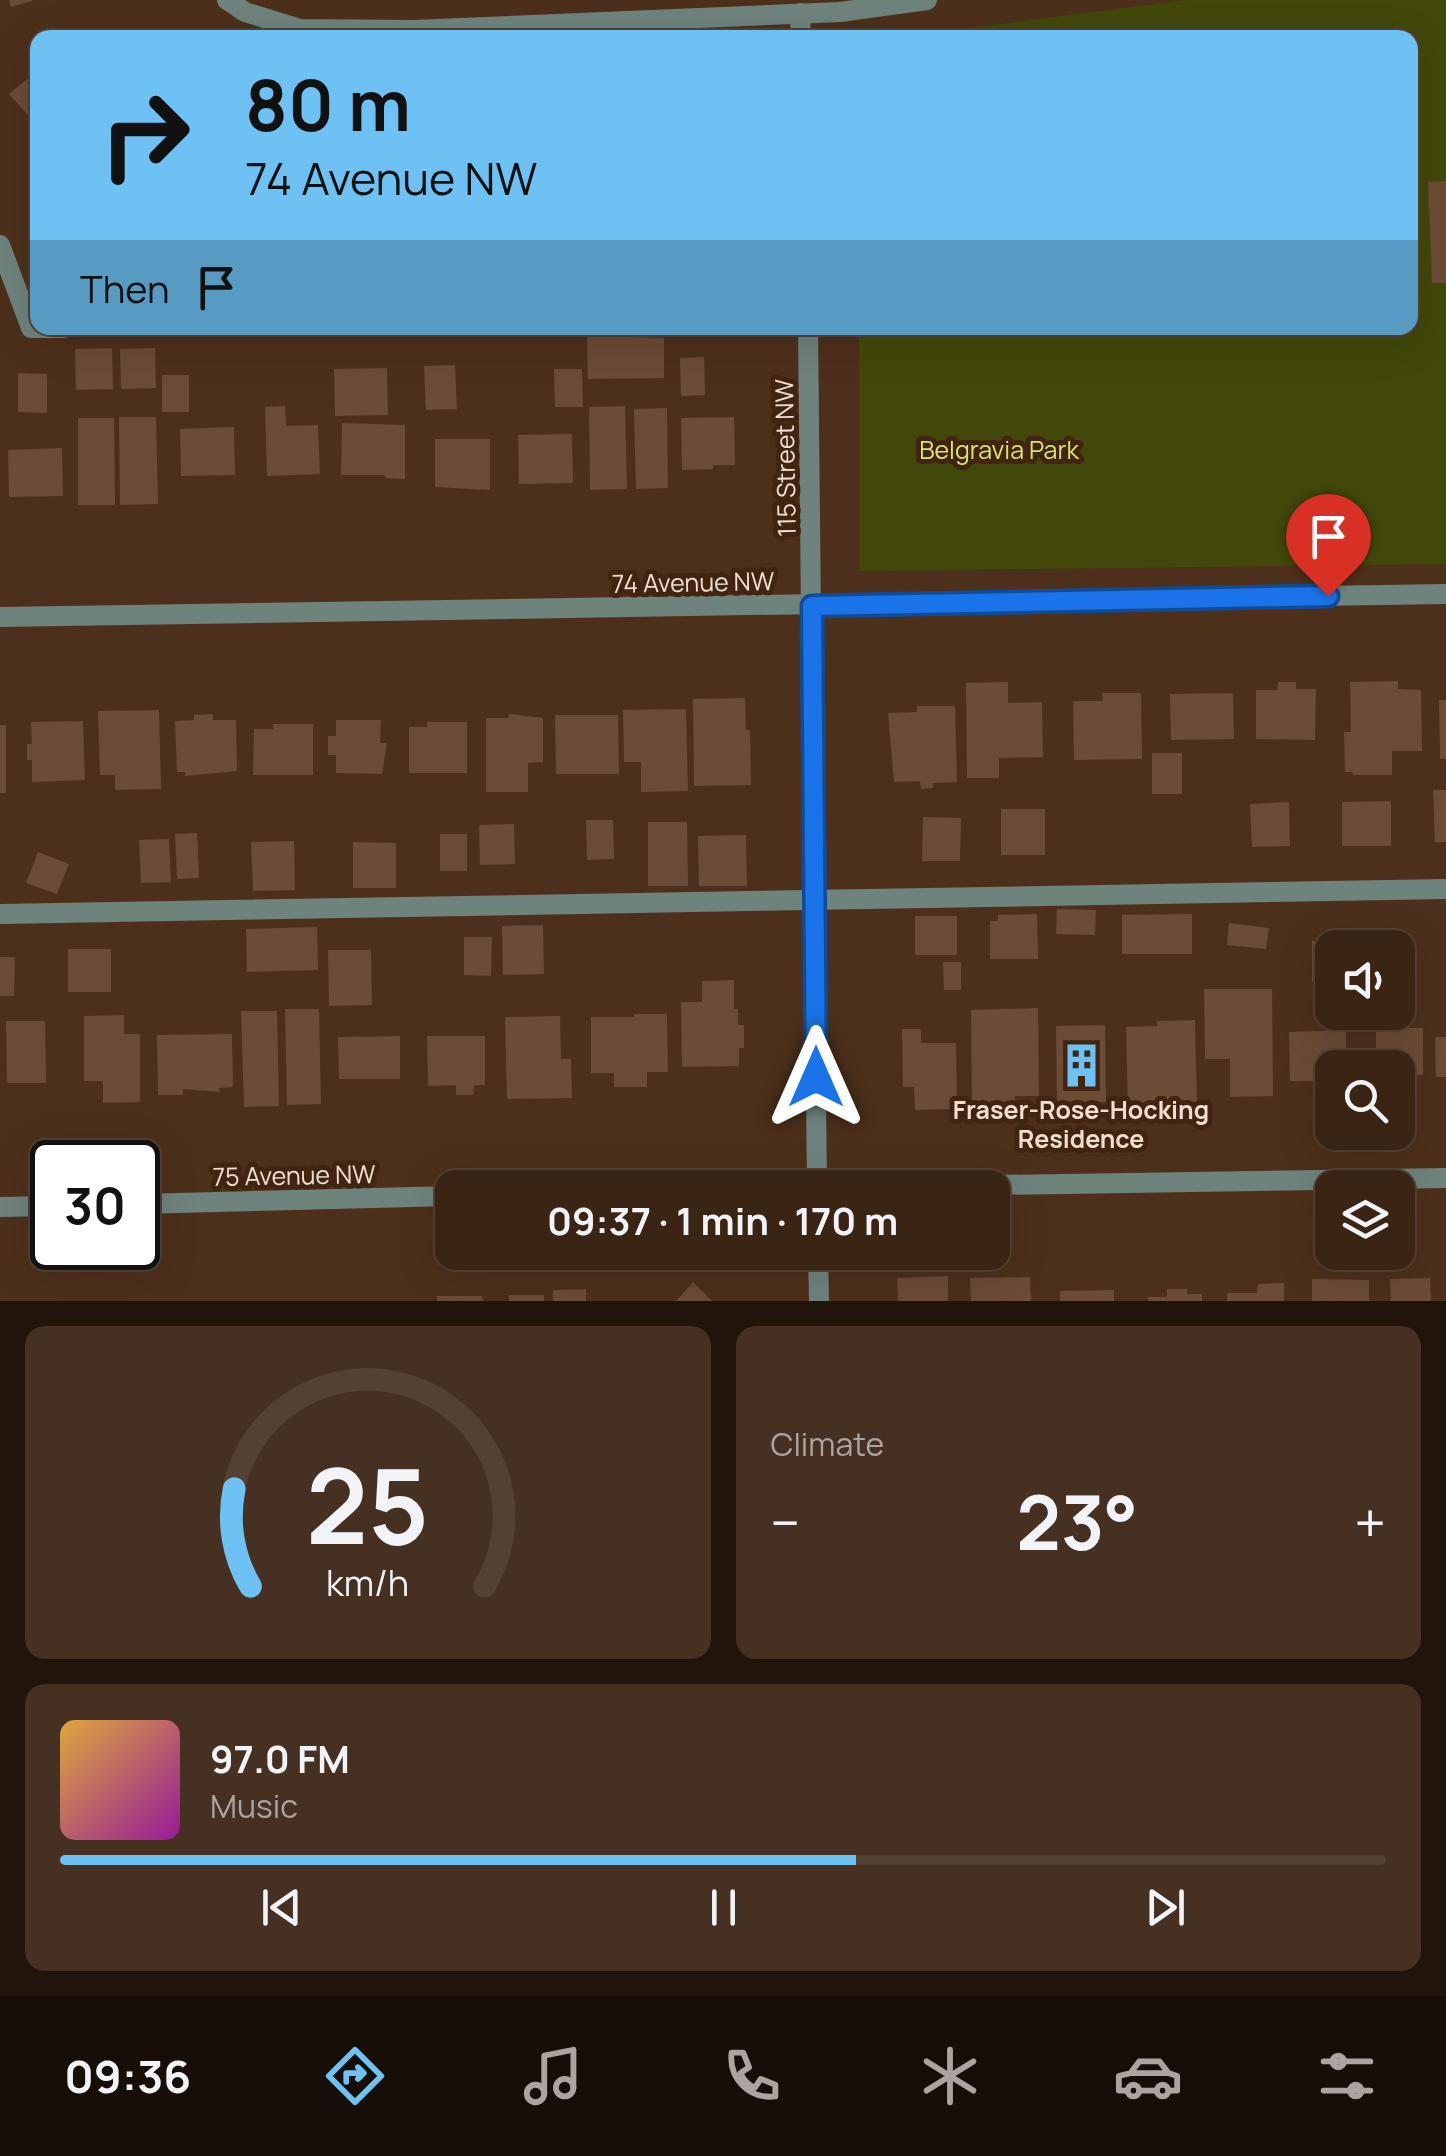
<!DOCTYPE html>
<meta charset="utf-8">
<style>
:root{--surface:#3a2414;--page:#453022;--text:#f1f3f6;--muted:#aba4a0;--line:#544134;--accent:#6dc2f3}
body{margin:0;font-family:Manrope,sans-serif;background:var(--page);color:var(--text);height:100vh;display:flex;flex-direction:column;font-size:38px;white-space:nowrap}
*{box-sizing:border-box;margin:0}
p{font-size:32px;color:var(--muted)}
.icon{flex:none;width:55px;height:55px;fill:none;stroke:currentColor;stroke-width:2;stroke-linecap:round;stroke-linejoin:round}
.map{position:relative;height:1301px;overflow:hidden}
.side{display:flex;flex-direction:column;gap:25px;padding:25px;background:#20140b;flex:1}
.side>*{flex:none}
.hud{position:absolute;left:30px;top:30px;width:1388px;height:305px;border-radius:20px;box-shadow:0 10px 40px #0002,0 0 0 2px var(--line);background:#6dc2f3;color:#111;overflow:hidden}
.fabs{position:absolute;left:1315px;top:930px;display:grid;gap:20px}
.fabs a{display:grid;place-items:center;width:100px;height:100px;border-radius:20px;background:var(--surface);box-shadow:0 10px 40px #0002,0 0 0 2px var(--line);font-size:50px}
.speed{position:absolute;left:30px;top:1140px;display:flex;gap:20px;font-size:50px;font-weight:700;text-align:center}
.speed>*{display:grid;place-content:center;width:130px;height:130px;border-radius:50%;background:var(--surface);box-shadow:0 10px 40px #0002,0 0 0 2px var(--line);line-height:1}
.speed .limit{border:5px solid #111;border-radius:15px;background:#fff;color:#111}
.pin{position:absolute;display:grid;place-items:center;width:85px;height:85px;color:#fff;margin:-102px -42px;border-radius:50% 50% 50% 0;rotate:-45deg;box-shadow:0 0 10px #0007}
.pin .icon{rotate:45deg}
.me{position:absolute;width:110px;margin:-55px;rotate:0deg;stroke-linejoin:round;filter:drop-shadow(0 0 8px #0008)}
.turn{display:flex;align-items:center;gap:35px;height:210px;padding:0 50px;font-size:45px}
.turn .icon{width:130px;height:130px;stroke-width:2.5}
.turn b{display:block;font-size:70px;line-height:85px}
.then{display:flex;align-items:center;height:95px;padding:0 50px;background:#0003;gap:20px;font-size:38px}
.big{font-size:75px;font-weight:700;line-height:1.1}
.side .tile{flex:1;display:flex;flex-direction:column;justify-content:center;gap:15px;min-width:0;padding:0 35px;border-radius:20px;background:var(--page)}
.side .dial{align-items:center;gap:0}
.dial svg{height:260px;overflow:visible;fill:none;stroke:var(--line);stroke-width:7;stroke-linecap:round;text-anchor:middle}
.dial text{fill:var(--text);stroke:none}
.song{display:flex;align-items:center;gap:30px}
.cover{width:120px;height:120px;border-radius:15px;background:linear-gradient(135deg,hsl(40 70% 55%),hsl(300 70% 35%))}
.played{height:10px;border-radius:5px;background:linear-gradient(90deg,var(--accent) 60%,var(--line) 60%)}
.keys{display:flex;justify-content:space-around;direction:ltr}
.heat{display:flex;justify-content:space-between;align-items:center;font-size:55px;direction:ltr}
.side .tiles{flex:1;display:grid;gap:25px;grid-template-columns:1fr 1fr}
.tile:last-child{grid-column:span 2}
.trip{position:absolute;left:435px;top:1170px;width:575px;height:100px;border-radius:20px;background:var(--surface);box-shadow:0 10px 40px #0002,0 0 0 2px var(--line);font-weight:700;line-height:100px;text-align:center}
.tabs{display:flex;height:160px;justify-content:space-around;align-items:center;background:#170e08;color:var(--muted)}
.tabs .icon{width:70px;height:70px}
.tabs .selected{color:var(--accent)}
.tabs b{font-size:45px;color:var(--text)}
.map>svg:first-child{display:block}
.green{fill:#42480a}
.building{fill:#6b4c36}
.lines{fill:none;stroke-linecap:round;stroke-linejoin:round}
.lane{stroke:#6f837d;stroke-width:20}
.street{stroke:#6f837d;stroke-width:20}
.route-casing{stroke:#114b97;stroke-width:25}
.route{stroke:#1a73e8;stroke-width:18}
.labels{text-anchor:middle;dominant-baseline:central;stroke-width:10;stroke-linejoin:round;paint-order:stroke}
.park-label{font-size:25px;fill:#d6e477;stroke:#422511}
.street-label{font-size:25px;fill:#f1ded1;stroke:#422511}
.poi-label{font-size:25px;font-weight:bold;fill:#f1ded1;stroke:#422511}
</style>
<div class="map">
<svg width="1446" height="1301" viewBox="0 0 1446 1301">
<rect width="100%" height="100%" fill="#4d301b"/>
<polygon class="green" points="1186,0 1446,0 1446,564 859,571 859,328 1410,328 1410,38 900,37"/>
<g class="building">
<polygon points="9,0 32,0 32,1 11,7"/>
<polygon points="38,70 38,126 9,94"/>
<polygon points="1446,181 1446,283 1432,283 1428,182"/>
<polygon points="587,336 664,338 664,378 588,379"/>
<polygon points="112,348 113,389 76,390 75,349"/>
<polygon points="155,348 156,388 121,389 120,349"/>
<polygon points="704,357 705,395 681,396 680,358"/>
<polygon points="455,365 457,409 426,410 424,366"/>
<polygon points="387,368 388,415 335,416 334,369"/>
<polygon points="554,369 582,369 583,407 555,407"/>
<polygon points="18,373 47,374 47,413 18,412"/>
<rect x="162" y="375" width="27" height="37"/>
<polygon points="285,406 286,426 318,425 320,474 267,476 265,407"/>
<polygon points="625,406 627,489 590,490 589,407"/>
<polygon points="667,408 668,488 636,489 634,409"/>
<polygon points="119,417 156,417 158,504 120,505"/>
<polygon points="734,417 735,465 713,465 713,469 682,470 681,418"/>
<polygon points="78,418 114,418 115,505 78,505"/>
<polygon points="342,423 405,425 405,479 385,478 385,475 341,475"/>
<polygon points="234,427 235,475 181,476 180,429"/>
<polygon points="572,434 573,483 519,484 518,435"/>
<polygon points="435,439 490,439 490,490 435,487"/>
<polygon points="62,448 63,496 9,497 8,450"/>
<polygon points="1398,681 1398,689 1421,690 1422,751 1392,751 1392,775 1353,775 1352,772 1345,772 1344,732 1351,732 1350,682"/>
<polygon points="1008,682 1008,703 1042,702 1043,757 999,758 999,778 967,778 966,683"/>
<polygon points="1278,682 1296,682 1296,689 1316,689 1315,740 1256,739 1256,690 1277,690"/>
<polygon points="1102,693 1141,693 1142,759 1074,760 1073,701 1103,701"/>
<polygon points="1233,693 1234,739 1171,740 1170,694"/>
<polygon points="745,698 746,730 750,730 751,785 694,786 693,699"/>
<polygon points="1439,700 1446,700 1446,759 1440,759"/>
<polygon points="917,706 955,706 957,782 933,783 933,788 921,789 920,781 894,782 888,713 917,712"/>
<polygon points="686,709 688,791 641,792 641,762 624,762 623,710"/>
<polygon points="159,710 161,789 115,790 115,775 100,775 98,711"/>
<polygon points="213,714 213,720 236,720 237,771 185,776 185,772 177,772 175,721 194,720 194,715"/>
<polygon points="509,714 543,718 543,762 528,763 528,792 486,792 486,718 509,718"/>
<polygon points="555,715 618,715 619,774 556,774"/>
<polygon points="336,720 381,720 380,743 387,743 382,774 336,773 336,755 328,755 328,736 336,736"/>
<polygon points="83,721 85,780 32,782 32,760 27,760 27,744 32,744 31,722"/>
<polygon points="427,722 467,722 467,773 409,773 409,727 427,727"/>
<polygon points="273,724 313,724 313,775 253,775 254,729 273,729"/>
<rect x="0" y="725" width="6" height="68"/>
<rect x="1152" y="753" width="30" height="41"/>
<polygon points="1433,790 1446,790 1446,842 1435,842"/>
<polygon points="1391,801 1391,846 1342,846 1342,802"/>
<polygon points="1289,802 1290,846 1252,847 1250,804"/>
<rect x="1001" y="809" width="44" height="46"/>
<polygon points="923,817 961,818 960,861 922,861"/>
<polygon points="586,820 613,820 614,859 587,860"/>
<polygon points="648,822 687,822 688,886 648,886"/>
<polygon points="514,824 515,864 480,865 479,825"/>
<polygon points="197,833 199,878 177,879 175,834"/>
<rect x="440" y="834" width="27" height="37"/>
<polygon points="746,835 747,886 699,886 698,836"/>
<polygon points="169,839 171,882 141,883 139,840"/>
<polygon points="294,841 295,890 253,891 251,842"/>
<polygon points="353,842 396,843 396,888 353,888"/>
<polygon points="38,852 69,864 57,894 26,883"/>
<polygon points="1057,909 1096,910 1095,935 1056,934"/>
<polygon points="1037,914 1038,959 990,959 990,921 998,921 998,915"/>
<polygon points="1192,914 1192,954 1122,954 1122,915"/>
<rect x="915" y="916" width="42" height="39"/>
<polygon points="1229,923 1269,928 1266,949 1227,945"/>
<polygon points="543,925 544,974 503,975 502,926"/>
<polygon points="317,927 318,970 247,972 246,929"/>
<polygon points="1353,931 1391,931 1392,948 1354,948"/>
<polygon points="464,937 492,937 491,976 464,975"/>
<polygon points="1341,940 1341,948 1332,948 1332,982 1312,982 1312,941"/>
<rect x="68" y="949" width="43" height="43"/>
<polygon points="328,950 371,950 372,1005 329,1006"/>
<polygon points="0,957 15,957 14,996 0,996"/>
<polygon points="943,962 961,962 961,990 944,990"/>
<polygon points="734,980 734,1009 738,1009 738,1025 744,1025 744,1048 739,1048 739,1066 682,1067 681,1002 702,1002 702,981"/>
<polygon points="1204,989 1272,989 1273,1096 1230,1097 1230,1059 1205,1059"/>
<polygon points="1038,1008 1039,1096 1015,1096 1015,1102 1001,1102 1001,1110 972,1111 971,1010"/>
<polygon points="285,1009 319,1009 321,1104 287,1105"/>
<polygon points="241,1011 277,1011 279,1106 244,1107"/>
<polygon points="634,1014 667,1014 668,1072 647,1072 647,1087 614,1087 614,1073 591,1073 591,1017 634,1017"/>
<polygon points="124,1015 124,1034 140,1034 140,1102 103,1103 103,1081 84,1081 84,1016"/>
<polygon points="560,1016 561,1059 571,1059 572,1098 507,1099 505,1017"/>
<polygon points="1195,1020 1197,1105 1128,1109 1126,1027 1157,1026 1157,1021"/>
<polygon points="6,1021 45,1021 46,1083 7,1083"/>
<polygon points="1105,1025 1106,1102 1057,1102 1056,1026"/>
<polygon points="1376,1028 1423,1028 1423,1075 1398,1075 1398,1068 1376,1068"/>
<polygon points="902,1029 921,1029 921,1043 956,1043 957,1109 915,1110 914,1087 903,1087"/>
<polygon points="1346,1030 1346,1068 1332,1068 1332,1075 1326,1075 1326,1081 1290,1081 1289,1032"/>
<polygon points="232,1034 233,1087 219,1088 220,1092 183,1089 183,1095 158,1095 157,1035"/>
<polygon points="400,1036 400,1079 339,1079 338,1037"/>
<polygon points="427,1036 485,1036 485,1085 474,1085 473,1095 456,1095 456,1085 428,1086"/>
<polygon points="1435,1037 1446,1037 1446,1077 1436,1077"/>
<polygon points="948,1276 948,1301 898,1301 897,1278"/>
<polygon points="1030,1277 1031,1301 971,1301 970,1278"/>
<polygon points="1430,1278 1431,1301 1391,1301 1390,1279"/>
<polygon points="1312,1279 1369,1280 1369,1301 1312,1301"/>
<polygon points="693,1282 712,1301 676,1301"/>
<polygon points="1284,1283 1284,1301 1227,1301 1227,1293 1257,1293 1258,1284"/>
<polygon points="586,1289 586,1301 553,1301 553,1290"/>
<polygon points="1167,1289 1187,1289 1187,1294 1202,1294 1202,1301 1148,1301 1148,1297 1167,1297"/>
<polygon points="1114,1290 1114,1301 1060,1301 1060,1291"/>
<rect x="509" y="1295" width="35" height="6"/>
<polygon points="437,1296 482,1296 483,1301 437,1301"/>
</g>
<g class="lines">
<g class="lane">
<polyline points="0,245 31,328 64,328"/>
<polyline points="0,914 1446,889"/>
</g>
<g class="street">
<polyline points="227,0 245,12 300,29 413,30 840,12 927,0"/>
<polyline points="800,13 801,38"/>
<polyline points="808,328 817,1188"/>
<polyline points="0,617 1446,594"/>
<polyline points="798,1188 1446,1178"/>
<polyline points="138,1204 452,1196"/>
<polyline points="0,1207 52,1206"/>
<polyline points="818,1252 819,1301"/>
</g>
</g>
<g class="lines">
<defs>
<polyline id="route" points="816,1077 812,606 1328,596"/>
</defs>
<use href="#route" class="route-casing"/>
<use href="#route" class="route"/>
</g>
<defs>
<symbol id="building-bare" viewBox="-9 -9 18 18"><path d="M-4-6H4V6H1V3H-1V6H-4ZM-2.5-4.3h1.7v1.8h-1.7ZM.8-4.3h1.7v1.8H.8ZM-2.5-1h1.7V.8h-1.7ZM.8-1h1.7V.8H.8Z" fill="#6dc2f3" stroke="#422511" stroke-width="2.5" paint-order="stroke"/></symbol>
</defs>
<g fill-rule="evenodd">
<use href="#building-bare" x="1050" y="1034" width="63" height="63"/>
</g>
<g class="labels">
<g class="park-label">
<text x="999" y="449">Belgravia Park</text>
</g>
<g class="street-label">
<text transform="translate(785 458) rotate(-91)">115 Street NW</text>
<text transform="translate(693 582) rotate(-1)">74 Avenue NW</text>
<text transform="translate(294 1175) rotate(-1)">75 Avenue NW</text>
</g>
<g class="poi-label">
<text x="1081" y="1109">Fraser-Rose-Hocking<tspan x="1081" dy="29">Residence</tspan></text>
</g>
</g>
</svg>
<div class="fabs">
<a><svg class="icon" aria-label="sound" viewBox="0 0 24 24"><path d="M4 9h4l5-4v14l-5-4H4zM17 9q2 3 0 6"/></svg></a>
<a><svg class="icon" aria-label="search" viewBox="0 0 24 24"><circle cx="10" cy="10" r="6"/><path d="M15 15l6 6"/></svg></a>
<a><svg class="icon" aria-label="layers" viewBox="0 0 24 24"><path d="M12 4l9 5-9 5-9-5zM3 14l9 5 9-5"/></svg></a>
</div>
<div class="speed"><div class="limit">30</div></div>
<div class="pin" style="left:1328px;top:596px;background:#d93025"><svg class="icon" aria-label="arrive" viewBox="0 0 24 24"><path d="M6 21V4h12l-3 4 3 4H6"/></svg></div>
<svg class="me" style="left:816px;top:1077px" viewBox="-20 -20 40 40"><path d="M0-17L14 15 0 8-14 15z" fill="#1a73e8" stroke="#fff" stroke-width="4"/></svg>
<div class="trip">09:37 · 1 min · 170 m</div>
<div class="hud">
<div class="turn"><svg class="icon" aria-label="right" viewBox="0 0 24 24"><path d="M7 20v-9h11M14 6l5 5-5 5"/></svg><div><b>80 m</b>74 Avenue NW</div></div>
<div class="then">Then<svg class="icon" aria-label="arrive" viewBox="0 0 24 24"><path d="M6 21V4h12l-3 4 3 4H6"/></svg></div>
</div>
</div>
<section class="side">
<div class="tiles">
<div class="tile dial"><svg viewBox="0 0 100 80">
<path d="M14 69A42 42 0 1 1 86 69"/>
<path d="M14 69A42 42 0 0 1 9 39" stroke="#6dc2f3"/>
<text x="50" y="56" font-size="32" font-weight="700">25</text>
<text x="50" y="72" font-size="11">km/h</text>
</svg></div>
<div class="tile"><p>Climate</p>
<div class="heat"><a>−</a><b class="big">23°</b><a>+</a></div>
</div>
<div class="tile">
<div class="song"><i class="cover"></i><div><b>97.0 FM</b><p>Music</p></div></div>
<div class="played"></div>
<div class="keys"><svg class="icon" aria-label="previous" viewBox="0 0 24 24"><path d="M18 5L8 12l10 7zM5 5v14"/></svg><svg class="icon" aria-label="pause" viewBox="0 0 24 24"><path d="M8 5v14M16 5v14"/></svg><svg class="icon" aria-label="next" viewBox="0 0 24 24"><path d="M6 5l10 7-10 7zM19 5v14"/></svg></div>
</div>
</div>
</section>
<nav class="tabs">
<b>09:36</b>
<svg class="icon selected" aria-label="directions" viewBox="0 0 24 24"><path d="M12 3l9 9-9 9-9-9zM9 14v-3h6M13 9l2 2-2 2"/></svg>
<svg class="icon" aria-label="music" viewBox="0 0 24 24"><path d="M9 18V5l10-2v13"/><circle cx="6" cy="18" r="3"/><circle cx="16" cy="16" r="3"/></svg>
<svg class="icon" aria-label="phone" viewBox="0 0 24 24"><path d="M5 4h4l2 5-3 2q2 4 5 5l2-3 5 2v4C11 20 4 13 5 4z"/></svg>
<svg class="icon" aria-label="climate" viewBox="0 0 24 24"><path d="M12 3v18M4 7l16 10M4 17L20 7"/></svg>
<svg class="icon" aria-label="car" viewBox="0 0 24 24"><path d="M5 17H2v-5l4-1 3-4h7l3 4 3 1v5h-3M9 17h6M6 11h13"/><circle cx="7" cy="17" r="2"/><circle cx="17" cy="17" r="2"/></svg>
<svg class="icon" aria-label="filters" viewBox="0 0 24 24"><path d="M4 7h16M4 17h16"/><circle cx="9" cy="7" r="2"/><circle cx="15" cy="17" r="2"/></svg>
</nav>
